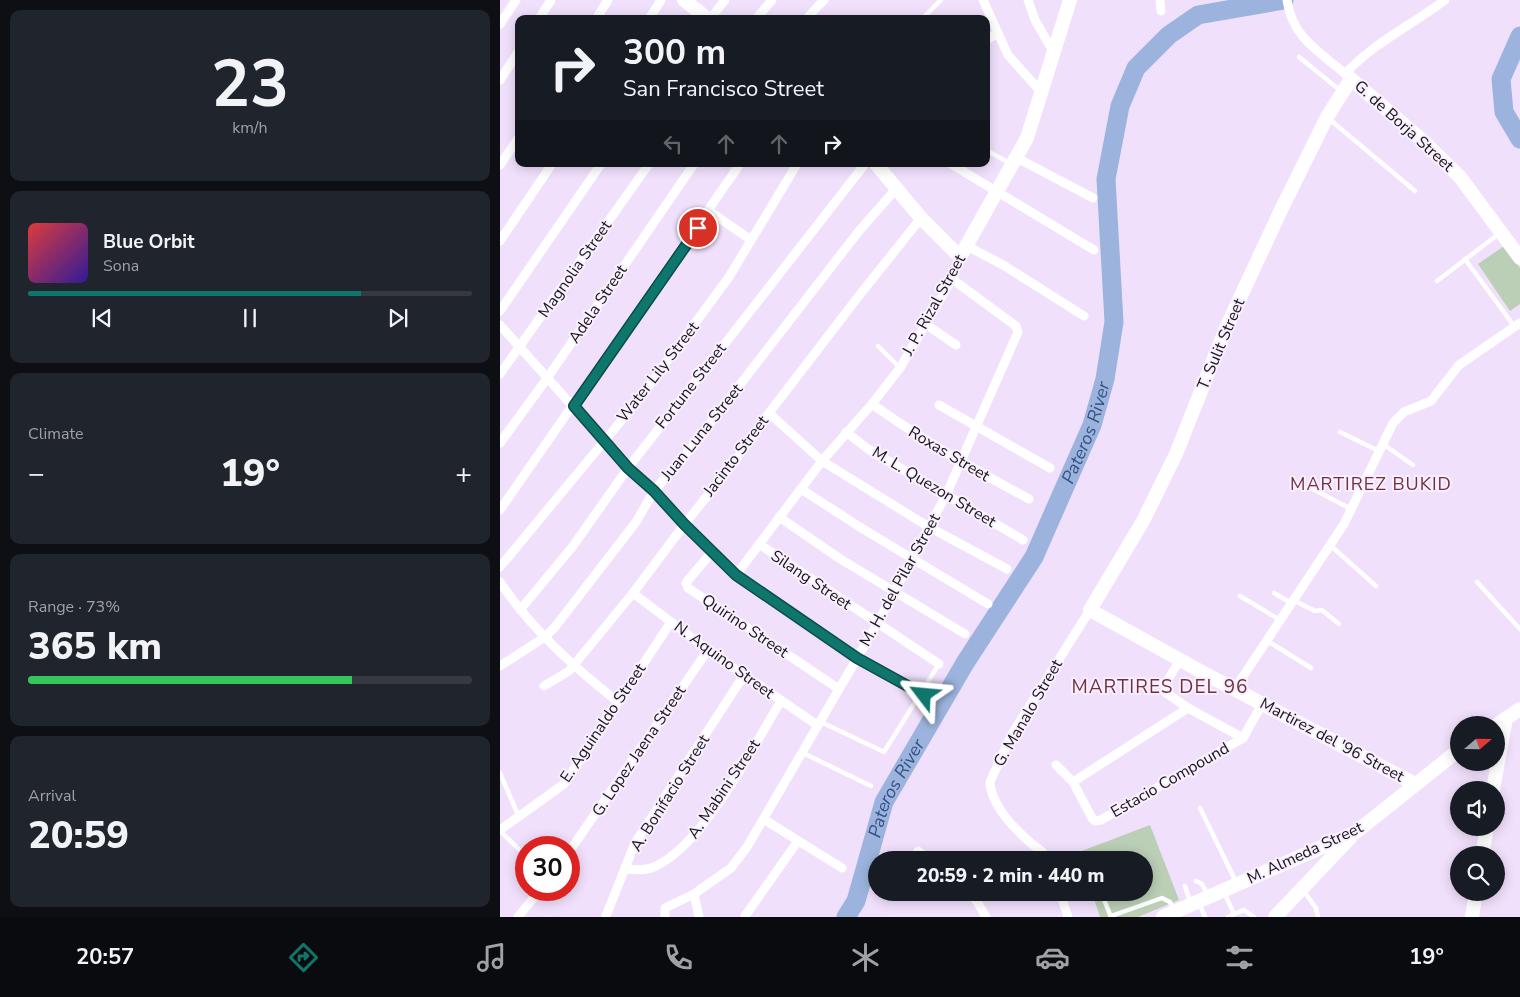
<!DOCTYPE html>
<meta charset="utf-8">
<style>
:root{--surface:#171b24;--page:#20242c;--text:#f1f3f6;--muted:#9ea1a6;--line:#363941;--accent:#0f766e}
body{margin:0;font-family:"Nunito Sans",sans-serif;background:var(--page);color:var(--text);height:100vh;display:flex;flex-direction:column;font-size:19px;white-space:nowrap}
*{box-sizing:border-box;margin:0}
p{font-size:16px;color:var(--muted)}
.icon{flex:none;width:28px;height:28px;fill:none;stroke:currentColor;stroke-width:2;stroke-linecap:round;stroke-linejoin:round}
.map{position:relative;flex:1;overflow:hidden}
.sheet{display:flex;flex-direction:column;gap:10px;padding:10px;background:#0d0f14;width:500px}
.sheet>*{flex:none}
.guide{position:absolute;left:15px;top:15px;width:475px;height:152px;border-radius:10px;box-shadow:0 2px 12px #0003;background:#171b24;color:var(--text);overflow:hidden}
.needle{width:32px;rotate:70deg}
.tools{position:absolute;left:950px;top:716px;display:grid;gap:10px}
.tools a{display:grid;place-items:center;width:55px;height:55px;border-radius:50%;background:var(--surface);box-shadow:0 2px 12px #0003;font-size:25px}
.speed{position:absolute;left:15px;top:836px;display:flex;gap:10px;font-size:25px;font-weight:700;text-align:center}
.speed>*{display:grid;place-content:center;width:65px;height:65px;border-radius:50%;background:var(--surface);box-shadow:0 2px 12px #0003;line-height:1}
.speed .limit{border:8px solid #d22;background:#fff;color:#111}
.pin{position:absolute;display:grid;place-items:center;width:42px;height:42px;color:#fff;margin:-21px;border:2px solid #fff;border-radius:50%;box-shadow:0 1px 5px #0007}
.me{position:absolute;width:55px;margin:-28px;rotate:299deg;stroke-linejoin:round;filter:drop-shadow(0 0 4px #0008)}
.turn{display:flex;align-items:center;gap:18px;height:105px;padding:0 25px;font-size:22px}
.turn .icon{width:65px;height:65px;stroke-width:2.5}
.turn b{display:block;font-size:35px;line-height:42px}
.lanes{display:flex;align-items:center;height:48px;padding:0 25px;background:#0003;justify-content:center;gap:25px;direction:ltr}
.lanes .off{opacity:.35}
.big{font-size:38px;font-weight:800;line-height:1.1}
.sheet .tile{flex:1;display:flex;flex-direction:column;justify-content:center;gap:8px;min-width:0;padding:0 18px;border-radius:10px;background:var(--page)}
.sheet .dial{align-items:center;gap:0}
.dial b{font-size:65px;line-height:1}
.song{display:flex;align-items:center;gap:15px}
.cover{width:60px;height:60px;border-radius:8px;background:linear-gradient(135deg,hsl(0 70% 55%),hsl(250 70% 35%))}
.played{height:5px;border-radius:2px;background:linear-gradient(90deg,var(--accent) 75%,var(--line) 75%)}
.keys{display:flex;justify-content:space-around;direction:ltr}
.heat{display:flex;justify-content:space-between;align-items:center;font-size:28px;direction:ltr}
.charge{height:8px;border-radius:4px;background:linear-gradient(90deg,#34c759 73%,var(--line) 0)}
.trip{position:absolute;left:368px;top:851px;width:285px;height:50px;border-radius:25px;background:var(--surface);box-shadow:0 2px 12px #0003;font-weight:800;line-height:50px;text-align:center}
.dock{display:flex;height:80px;justify-content:space-around;align-items:center;background:#090b0e;color:var(--muted)}
.dock .icon{width:35px;height:35px}
.dock .on{color:var(--accent)}
.dock b{font-size:22px;color:var(--text)}
main{display:flex;flex:1;min-height:0}
.map>svg:first-child{display:block}
.green{fill:#bacfb6}
.lines{fill:none;stroke-linecap:round;stroke-linejoin:round}
.river{stroke:#9cb4dd;stroke-width:19}
.lane{stroke:#fff;stroke-width:4.5}
.street{stroke:#fff;stroke-width:9}
.secondary{stroke:#fff;stroke-width:14}
.route-casing{stroke:#0a4d48;stroke-width:12}
.route{stroke:#0f766e;stroke-width:9}
.labels{text-anchor:middle;dominant-baseline:central;stroke-width:4;stroke-linejoin:round;paint-order:stroke}
.street-label{font-size:16px;fill:#19131c;stroke:#f8f1fd}
.water-label{font-size:18px;font-style:italic;fill:#345186;stroke:#f8f1fd}
.neighbourhood-label{font-size:18px;letter-spacing:1px;fill:#742e41;stroke:#f8f1fd}
.quarter-label{font-size:19px;letter-spacing:1px;fill:#742e41;stroke:#f8f1fd}
</style>
<main>
<section class="sheet">
<div class="tile dial"><b>23</b><p>km/h</p></div>
<div class="tile">
<div class="song"><i class="cover"></i><div><b>Blue Orbit</b><p>Sona</p></div></div>
<div class="played"></div>
<div class="keys"><svg class="icon" aria-label="previous" viewBox="0 0 24 24"><path d="M18 5L8 12l10 7zM5 5v14"/></svg><svg class="icon" aria-label="pause" viewBox="0 0 24 24"><path d="M8 5v14M16 5v14"/></svg><svg class="icon" aria-label="next" viewBox="0 0 24 24"><path d="M6 5l10 7-10 7zM19 5v14"/></svg></div>
</div>
<div class="tile"><p>Climate</p>
<div class="heat"><a>−</a><b class="big">19°</b><a>+</a></div>
</div>
<div class="tile"><p>Range · 73%</p><b class="big">365 km</b><div class="charge"></div></div>
<div class="tile"><p>Arrival</p><b class="big">20:59</b></div>
</section>
<div class="map">
<svg width="1020" height="917" viewBox="0 0 1020 917">
<rect width="100%" height="100%" fill="#f1e0fc"/>
<g class="green">
<polygon points="1004,246 1020,268 1020,304 1010,311 978,264"/>
<polygon points="650,825 679,900 638,917 600,917 592,893 644,892 644,860 582,860 579,852"/>
</g>
<g class="lines">
<g class="river">
<polyline points="1020,36 1001,79 1004,112 1020,139"/>
<path id="s1" d="M346,917l10,-16 28,-99 81,-139 69,-106 58,-132 13,-46 9,-57 -8,-143 14,-73 16,-38 33,-33 29,-20 86,-15"/>
</g>
<g class="lane">
<polyline points="422,19 441,0"/>
<polyline points="799,57 841,91"/>
<polyline points="828,118 915,191"/>
<polyline points="486,150 511,164"/>
<polyline points="965,259 1014,326"/>
<polyline points="937,281 1000,233"/>
<polyline points="378,346 400,368"/>
<polyline points="840,432 879,451"/>
<polyline points="883,444 913,465"/>
<polyline points="809,487 851,509"/>
<polyline points="831,546 876,586"/>
<polyline points="977,582 1020,629"/>
<polyline points="774,593 791,603"/>
<polyline points="740,596 780,620"/>
<polyline points="793,600 815,611 822,610 839,624"/>
<polyline points="766,640 811,668"/>
<polyline points="319,721 384,752 439,664"/>
<polyline points="303,753 371,786"/>
<polyline points="0,773 19,817"/>
<polyline points="700,808 737,884"/>
<polyline points="0,831 26,856"/>
<polyline points="696,881 702,884 708,896"/>
<polyline points="685,886 691,904"/>
<polyline points="803,890 816,908 818,917"/>
<polyline points="601,892 611,917"/>
<polyline points="724,892 734,914 728,917"/>
<polyline points="699,903 705,917"/>
<polyline points="734,914 744,910 754,917"/>
<polyline points="611,916 662,898 670,902 673,909"/>
</g>
<g class="street">
<polyline points="483,0 508,55 542,93"/>
<polyline points="528,0 535,20 554,53"/>
<polyline points="660,0 661,11"/>
<path d="M787,0c5,39 35,53 62,77"/>
<polyline points="39,19 51,0"/>
<polyline points="96,19 108,0"/>
<polyline points="149,19 161,0"/>
<polyline points="210,19 225,0"/>
<polyline points="256,19 272,0"/>
<polyline points="306,19 324,0"/>
<polyline points="0,24 16,0"/>
<polyline points="486,40 498,33"/>
<path d="M845,74c28,-31 67,-49 100,-74"/>
<polyline points="0,80 19,51"/>
<polyline points="515,157 593,198"/>
<polyline points="451,164 594,250"/>
<polyline points="0,165 19,137"/>
<polyline points="209,211 251,240"/>
<polyline points="0,241 52,164"/>
<polyline points="467,246 503,265 584,316"/>
<polyline points="0,311 101,164"/>
<polyline points="0,325 128,468 154,491 184,525 236,575 357,658 424,695"/>
<polyline points="427,325 456,345"/>
<polyline points="0,374 149,164"/>
<path d="M372,404c50,36 103,66 157,95"/>
<polyline points="439,405 550,468"/>
<polyline points="269,413 322,461 429,527 507,569"/>
<polyline points="346,432 368,449 523,540"/>
<polyline points="0,443 48,377 194,164"/>
<polyline points="301,489 363,529 488,604"/>
<polyline points="0,510 240,164"/>
<polyline points="279,517 342,560 465,634"/>
<polyline points="259,544 439,664"/>
<polyline points="212,552 189,579 186,583 188,588 339,689"/>
<polyline points="0,567 140,398 229,277 297,164"/>
<polyline points="236,575 322,461 372,404 400,368 452,279 460,257"/>
<path d="M0,582c32,48 74,85 118,120"/>
<polyline points="133,593 208,650 317,725"/>
<polyline points="20,610 73,546 128,468 365,164"/>
<polyline points="680,660 667,681 665,692 688,708"/>
<polyline points="0,666 45,637 55,627 136,522 154,491 190,449 359,231 396,189"/>
<polyline points="44,686 69,671 133,593 184,525 238,457 269,413 358,297 421,218"/>
<polyline points="734,690 844,524 893,423 904,412 931,401 959,365 1020,323"/>
<polyline points="556,765 573,782 592,818 595,821 601,820 743,738 762,704"/>
<polyline points="573,782 688,708 743,738"/>
<polyline points="265,820 342,868"/>
<polyline points="0,830 64,784 171,622"/>
<polyline points="418,851 429,860"/>
<polyline points="69,852 208,650"/>
<path d="M549,860c-5,-8 -10,-11 -17,-16 -17,-14 -41,-39 -42,-62l22,-48 78,-124"/>
<path d="M126,869c10,1 20,2 30,-3 49,-23 96,-118 125,-165"/>
<polyline points="468,892 476,900 486,917"/>
<polyline points="560,892 568,917"/>
<polyline points="194,894 199,917"/>
<polyline points="106,916 135,843 244,675"/>
<polyline points="245,916 298,841"/>
<polyline points="18,917 40,890"/>
<polyline points="165,917 165,908 194,894 231,868 247,847 377,624 446,495 518,332 516,326 452,279"/>
</g>
<g class="secondary">
<polyline points="184,0 208,19"/>
<polyline points="376,164 421,218 460,257 527,138 570,0"/>
<polyline points="998,724 1020,709"/>
<polyline points="915,784 711,677 590,610 643,521 676,454 726,328 781,210 827,117 851,79 923,141 960,177 1020,258"/>
<polyline points="993,790 1006,718"/>
<polyline points="982,855 987,828"/>
<polyline points="663,917 856,832 959,750"/>
<polyline points="775,917 850,838"/>
<polyline points="972,917 976,892"/>
</g>
</g>
<g class="lines">
<defs>
<polyline id="route" points="198,228 74,406 128,468 154,491 184,524 236,575 357,658 424,695"/>
</defs>
<use href="#route" class="route-casing"/>
<use href="#route" class="route"/>
</g>
<g class="labels">
<g class="street-label">
<text transform="translate(904 126) rotate(42)">G. de Borja Street</text>
<text transform="translate(75 269) rotate(-55)">Magnolia Street</text>
<text transform="translate(98 304) rotate(-56)">Adela Street</text>
<text transform="translate(434 305) rotate(-61)">J. P. Rizal Street</text>
<text transform="translate(721 344) rotate(-67)">T. Sulit Street</text>
<text transform="translate(158 372) rotate(-52)">Water Lily Street</text>
<text transform="translate(191 386) rotate(-52)">Fortune Street</text>
<text transform="translate(202 432) rotate(-51)">Juan Luna Street</text>
<text transform="translate(449 454) rotate(31)">Roxas Street</text>
<text transform="translate(236 456) rotate(-53)">Jacinto Street</text>
<text transform="translate(434 487) rotate(31)">M. L. Quezon Street</text>
<text transform="translate(311 580) rotate(34)">Silang Street</text>
<text transform="translate(400 580) rotate(-61)">M. H. del Pilar Street</text>
<text transform="translate(245 626) rotate(34)">Quirino Street</text>
<text transform="translate(224 660) rotate(36)">N. Aquino Street</text>
<text transform="translate(528 713) rotate(-60)">G. Manalo Street</text>
<text transform="translate(103 723) rotate(-56)">E. Aguinaldo Street</text>
<text transform="translate(832 740) rotate(28)">Martirez del '96 Street</text>
<text transform="translate(139 751) rotate(-56)">G. Lopez Jaena Street</text>
<text transform="translate(670 780) rotate(-30)">Estacio Compound</text>
<text transform="translate(224 789) rotate(-56)">A. Mabini Street</text>
<text transform="translate(170 793) rotate(-58)">A. Bonifacio Street</text>
<text transform="translate(805 853) rotate(-25)">M. Almeda Street</text>
</g>
<g class="water-label">
<text stroke="none"><textPath href="#s1" startOffset="544">Pateros River</textPath></text>
<text stroke="none"><textPath href="#s1" startOffset="139">Pateros River</textPath></text>
</g>
<g class="neighbourhood-label">
<text x="871" y="484">MARTIREZ BUKID</text>
</g>
<g class="quarter-label">
<text x="660" y="687">MARTIRES DEL 96</text>
</g>
</g>
</svg>
<div class="tools">
<a><svg class="needle" viewBox="-14 -14 28 28"><path d="M0-13l5 13h-10z" fill="#e53935"/><path d="M0 13l5-13h-10z" fill="#9ea1a6"/></svg></a>
<a><svg class="icon" aria-label="sound" viewBox="0 0 24 24"><path d="M4 9h4l5-4v14l-5-4H4zM17 9q2 3 0 6"/></svg></a>
<a><svg class="icon" aria-label="search" viewBox="0 0 24 24"><circle cx="10" cy="10" r="6"/><path d="M15 15l6 6"/></svg></a>
</div>
<div class="speed"><div class="limit">30</div></div>
<div class="pin" style="left:198px;top:228px;background:#d93025"><svg class="icon" aria-label="arrive" viewBox="0 0 24 24"><path d="M6 21V4h12l-3 4 3 4H6"/></svg></div>
<svg class="me" style="left:424px;top:695px" viewBox="-20 -20 40 40"><path d="M0-17L14 15 0 8-14 15z" fill="#0f766e" stroke="#fff" stroke-width="4"/></svg>
<div class="trip">20:59 · 2 min · 440 m</div>
<div class="guide">
<div class="turn"><svg class="icon" aria-label="right" viewBox="0 0 24 24"><path d="M7 20v-9h11M14 6l5 5-5 5"/></svg><div><b>300 m</b>San Francisco Street</div></div>
<div class="lanes"><svg class="icon off" aria-label="left" viewBox="0 0 24 24"><path d="M17 20v-9H6M10 6l-5 5 5 5"/></svg><svg class="icon off" aria-label="ahead" viewBox="0 0 24 24"><path d="M12 20V5M6 11l6-6 6 6"/></svg><svg class="icon off" aria-label="ahead" viewBox="0 0 24 24"><path d="M12 20V5M6 11l6-6 6 6"/></svg><svg class="icon" aria-label="right" viewBox="0 0 24 24"><path d="M7 20v-9h11M14 6l5 5-5 5"/></svg></div>
</div>
</div>
</main>
<nav class="dock">
<b>20:57</b>
<svg class="icon on" aria-label="directions" viewBox="0 0 24 24"><path d="M12 3l9 9-9 9-9-9zM9 14v-3h6M13 9l2 2-2 2"/></svg>
<svg class="icon" aria-label="music" viewBox="0 0 24 24"><path d="M9 18V5l10-2v13"/><circle cx="6" cy="18" r="3"/><circle cx="16" cy="16" r="3"/></svg>
<svg class="icon" aria-label="phone" viewBox="0 0 24 24"><path d="M5 4h4l2 5-3 2q2 4 5 5l2-3 5 2v4C11 20 4 13 5 4z"/></svg>
<svg class="icon" aria-label="climate" viewBox="0 0 24 24"><path d="M12 3v18M4 7l16 10M4 17L20 7"/></svg>
<svg class="icon" aria-label="car" viewBox="0 0 24 24"><path d="M5 17H2v-5l4-1 3-4h7l3 4 3 1v5h-3M9 17h6M6 11h13"/><circle cx="7" cy="17" r="2"/><circle cx="17" cy="17" r="2"/></svg>
<svg class="icon" aria-label="filters" viewBox="0 0 24 24"><path d="M4 7h16M4 17h16"/><circle cx="9" cy="7" r="2"/><circle cx="15" cy="17" r="2"/></svg>
<b>19°</b>
</nav>
